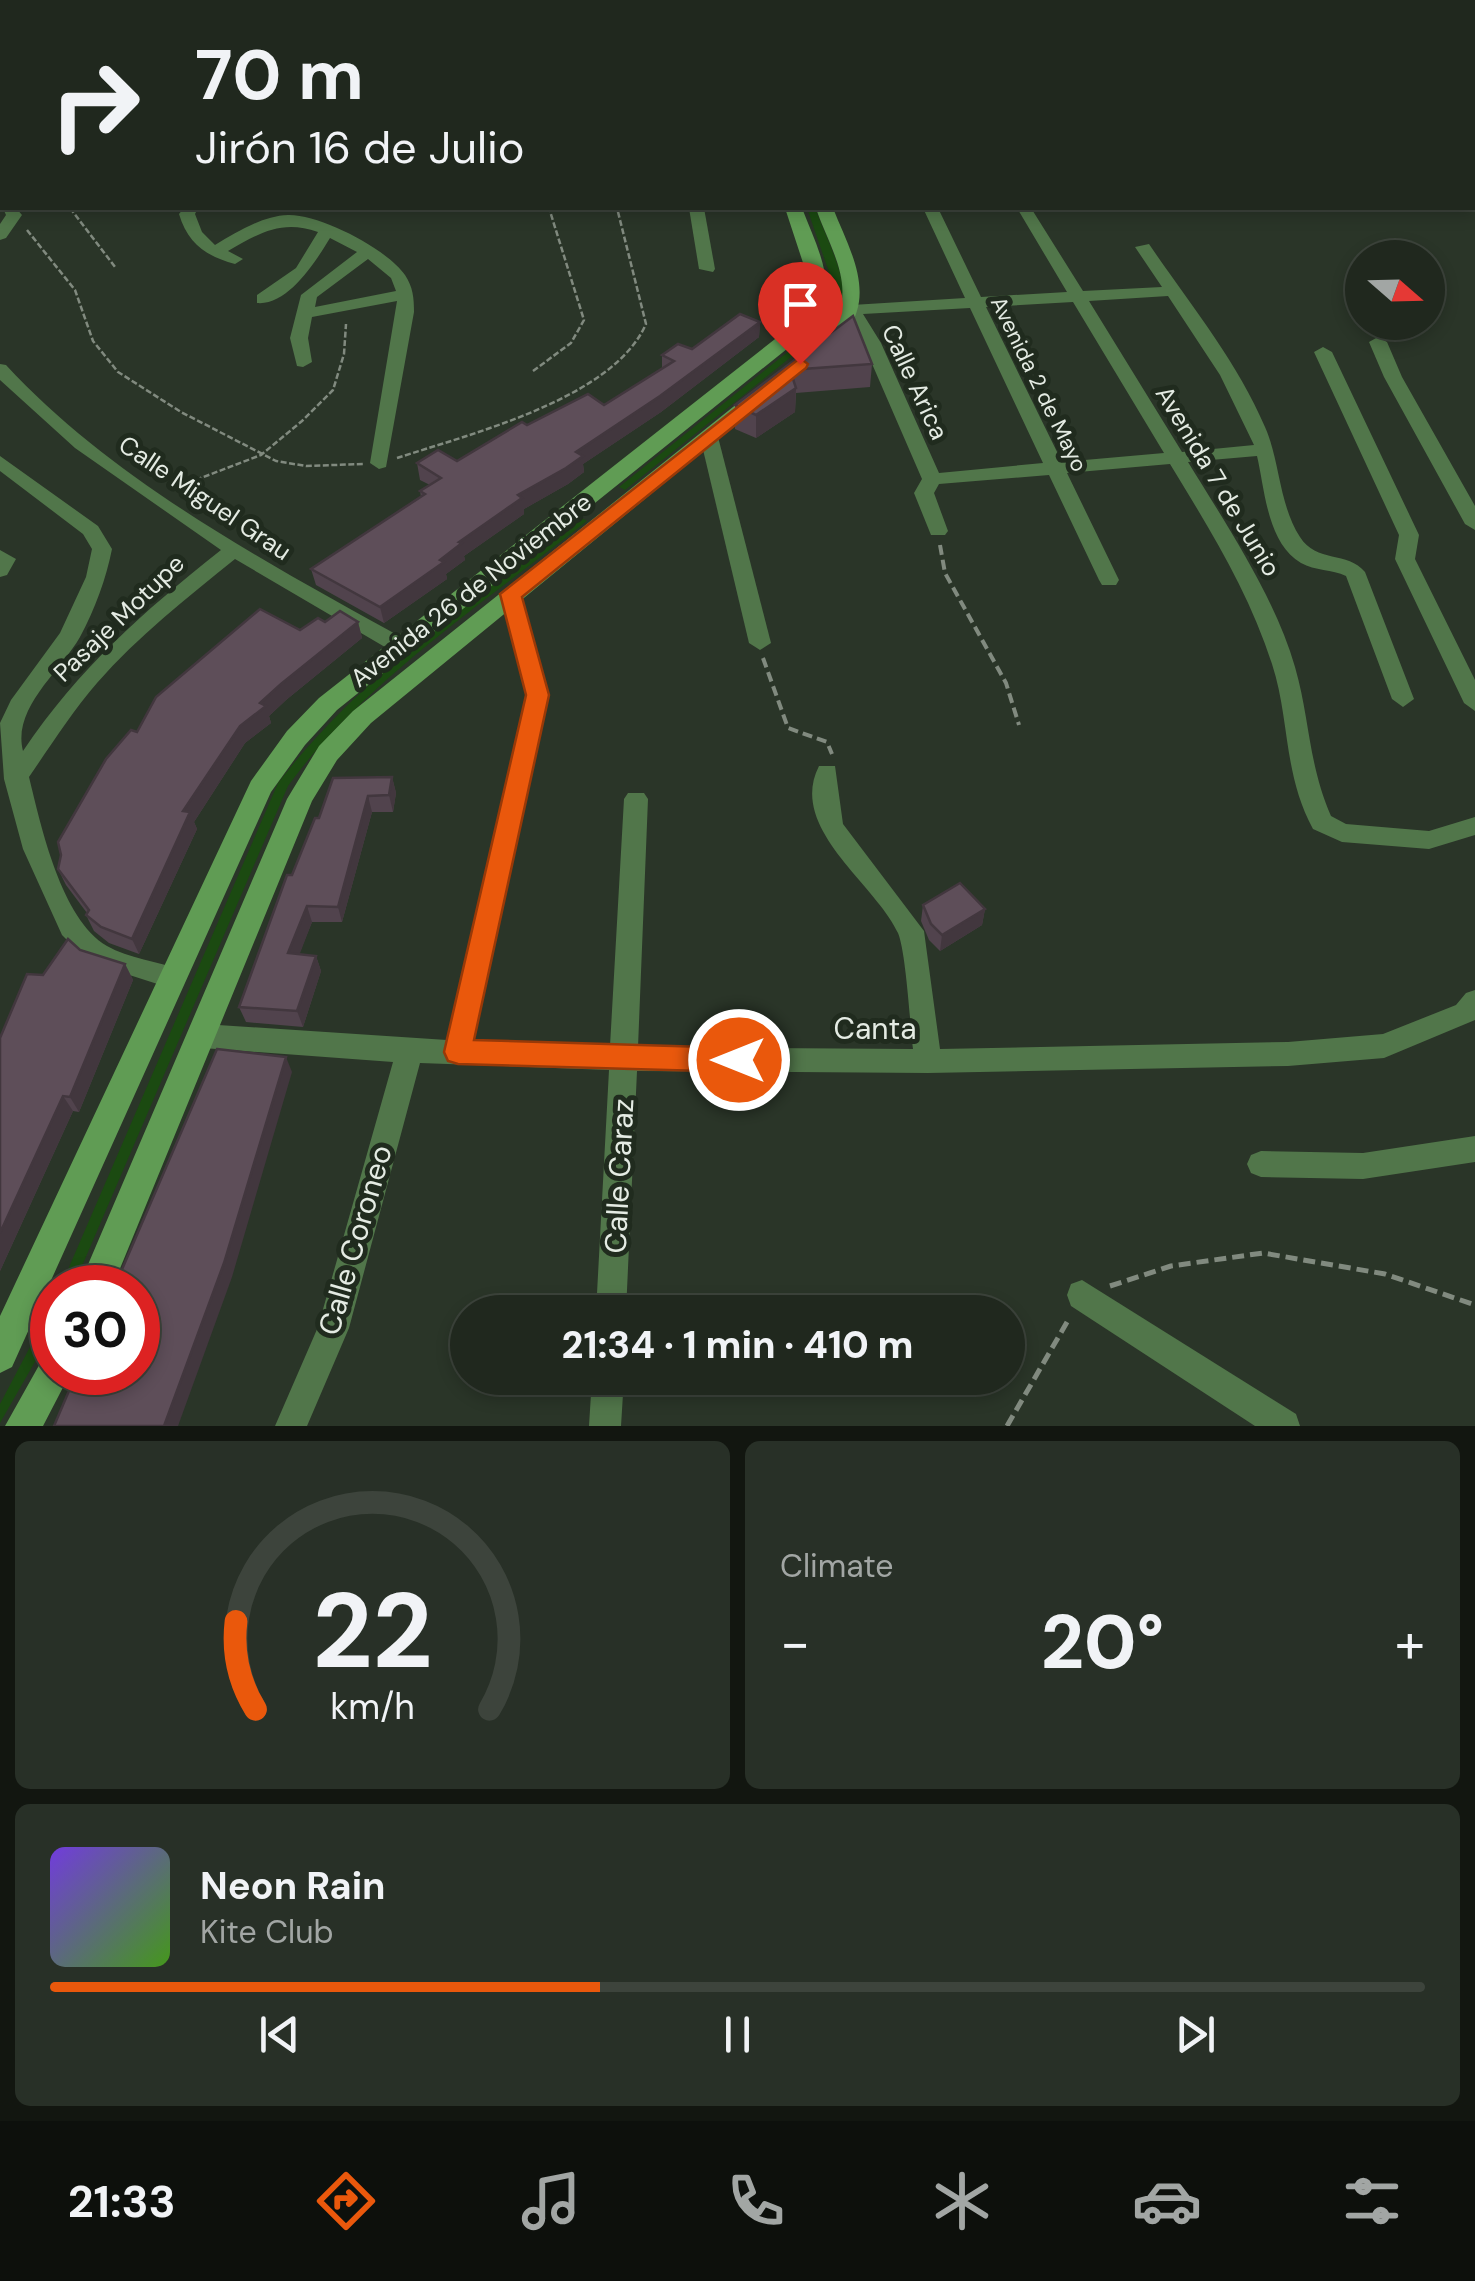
<!DOCTYPE html>
<meta charset="utf-8">
<style>
:root{--surface:#20281e;--page:#283027;--text:#f1f3f6;--muted:#a2a6a4;--line:#3d443c;--accent:#ea580c}
body{margin:0;font-family:"DM Sans",sans-serif;background:var(--page);color:var(--text);height:100vh;display:flex;flex-direction:column;font-size:38px;white-space:nowrap}
*{box-sizing:border-box;margin:0}
p{font-size:32px;color:var(--muted)}
.icon{flex:none;width:55px;height:55px;fill:none;stroke:currentColor;stroke-width:2;stroke-linecap:round;stroke-linejoin:round}
.map{position:relative;height:1426px;overflow:hidden}
.details{display:flex;flex-direction:column;gap:15px;padding:15px;background:#121610;flex:1}
.details>*{flex:none}
.hud{position:absolute;left:0px;top:0px;width:1475px;height:210px;box-shadow:0 5px 15px #0003,0 0 0 2px var(--line);background:#20281e;color:var(--text);overflow:hidden}
.needle{width:65px;rotate:110deg}
.fabs{position:absolute;left:1345px;top:240px;display:grid;gap:20px}
.fabs a{display:grid;place-items:center;width:100px;height:100px;border-radius:50%;background:var(--surface);box-shadow:0 5px 15px #0003,0 0 0 2px var(--line);font-size:50px}
.speed{position:absolute;left:30px;top:1265px;display:flex;gap:20px;font-size:50px;font-weight:700;text-align:center}
.speed>*{display:grid;place-content:center;width:130px;height:130px;border-radius:50%;background:var(--surface);box-shadow:0 5px 15px #0003,0 0 0 2px var(--line);line-height:1}
.speed .limit{border:15px solid #d22;background:#fff;color:#111}
.pin{position:absolute;display:grid;place-items:center;width:85px;height:85px;color:#fff;margin:-102px -42px;border-radius:50% 50% 50% 0;rotate:-45deg;box-shadow:0 0 10px #0007}
.pin .icon{rotate:45deg}
.me{position:absolute;width:110px;margin:-55px;rotate:270deg;stroke-linejoin:round;filter:drop-shadow(0 0 8px #0008)}
.turn{display:flex;align-items:center;gap:35px;height:210px;padding:0 30px;font-size:45px}
.turn .icon{width:130px;height:130px;stroke-width:2.5}
.turn b{display:block;font-size:70px;line-height:85px}
.big{font-size:75px;font-weight:800;line-height:1.1}
.details .widget{flex:1;display:flex;flex-direction:column;justify-content:center;gap:15px;min-width:0;padding:0 35px;border-radius:15px;background:var(--page)}
.details .dial{align-items:center;gap:0}
.dial svg{height:260px;overflow:visible;fill:none;stroke:var(--line);stroke-width:7;stroke-linecap:round;text-anchor:middle}
.dial text{fill:var(--text);stroke:none}
.song{display:flex;align-items:center;gap:30px}
.cover{width:120px;height:120px;border-radius:15px;background:linear-gradient(135deg,hsl(260 70% 55%),hsl(100 70% 35%))}
.played{height:10px;border-radius:5px;background:linear-gradient(90deg,var(--accent) 40%,var(--line) 40%)}
.keys{display:flex;justify-content:space-around;direction:ltr}
.heat{display:flex;justify-content:space-between;align-items:center;font-size:55px;direction:ltr}
.details .tiles{flex:1;display:grid;gap:15px;grid-template-columns:1fr 1fr}
.widget:last-child{grid-column:span 2}
.trip{position:absolute;left:450px;top:1295px;width:575px;height:100px;border-radius:50px;background:var(--surface);box-shadow:0 5px 15px #0003,0 0 0 2px var(--line);font-weight:800;line-height:100px;text-align:center}
.tabs{display:flex;height:160px;justify-content:space-around;align-items:center;background:#0d100c;color:var(--muted)}
.tabs .icon{width:70px;height:70px}
.tabs .current{color:var(--accent)}
.tabs b{font-size:45px;color:var(--text)}
.map>svg:first-child{display:block}
.green{fill:#1b4a11}
.lines{fill:none;stroke-linecap:round;stroke-linejoin:round}
.path-far2{stroke:#818a7f;stroke-width:2.5;stroke-dasharray:6 2.5;stroke-linecap:butt}
.path-far1{stroke:#818a7f;stroke-width:4;stroke-dasharray:10 5;stroke-linecap:butt}
.path{stroke:#818a7f;stroke-width:5;stroke-dasharray:12 6;stroke-linecap:butt}
.minor{fill:#51764a;fill-rule:evenodd}
.secondary{fill:#609c54;fill-rule:evenodd}
.wall{fill:#51434d}
.shaded-wall{fill:#42373e}
.building{fill:#5e4e59;stroke:#42373e;stroke-width:2.5}
.route{fill:#ea580c;stroke:#983908;stroke-width:2.5}
.labels{text-anchor:middle;dominant-baseline:central;stroke-width:10;stroke-linejoin:round;paint-order:stroke}
.far-street-label{font-size:22px;fill:#e4ebe3;stroke:#202b1e}
.street-label{font-size:25px;fill:#e4ebe3;stroke:#202b1e}
.near-street-label{font-size:30px;fill:#e4ebe3;stroke:#202b1e}
</style>
<div class="map">
<svg width="1475" height="1426" viewBox="0 0 1475 1426">
<rect width="100%" height="100%" fill="#2a3528"/>
<g class="green">
<path d="M807,208h8c8,22 32,69 28,92 -2,13 -13,24 -22,33l-196,157 -6,-3 195,-156c14,-16 21,-26 19,-47z"/>
<path d="M580,517l7,4c-100,80 -224,161 -299,265l-215,501 -13,1 218,-505c82,-107 197,-185 302,-266z"/>
<polygon points="52,1305 52,1332 0,1423 0,1404"/>
</g>
<g class="lines">
<g class="path-far2">
<polyline points="509,2 529,0"/>
<polyline points="70,208 115,267"/>
<polyline points="27,230 75,290 93,341 118,372 181,412 276,461 306,466 363,464"/>
<polyline points="533,371 571,343 584,320 549,208"/>
<path d="M397,458c73,-24 216,-59 249,-134l-29,-116"/>
<polyline points="172,489 261,455 302,421 333,390 344,354 346,324"/>
</g>
<g class="path-far1">
<polyline points="940,545 945,573 1006,683 1019,725"/>
<polyline points="763,658 788,728 827,742 832,754"/>
</g>
<g class="path">
<polyline points="1110,1286 1171,1266 1263,1253 1385,1274 1475,1305"/>
<polyline points="1007,1426 1070,1317"/>
</g>
<g class="minor">
<polygon points="591,0 604,0 605,2 593,2"/>
<polygon points="794,0 808,0 809,2 796,2"/>
<polygon points="893,0 907,0 908,2 895,2"/>
<rect x="1372" y="0" width="12" height="2"/>
<rect x="0" y="85" width="2" height="8"/>
<rect x="0" y="108" width="2" height="9"/>
<polygon points="1472,123 1475,123 1472,133"/>
<polygon points="2,206 16,208 22,215 6,238 0,240 0,224 6,215"/>
<path d="M184,208h14l-3,6 7,18 13,13c22,-13 47,-29 73,-30 32,-1 99,34 117,60 8,12 9,23 9,37l-28,155 -7,2 -9,-6 27,-162 -85,16 -4,21 4,24 -9,5 -6,-1 -7,-28 11,-43 56,-43 -27,-14c-14,23 -42,68 -73,65v-8l39,-27 22,-36c-36,-13 -59,1 -90,19l15,8 -8,5c-29,-8 -47,-20 -56,-50zM368,259l23,19 5,13 -81,16 2,-10z"/>
<polygon points="689,208 704,208 715,269 713,272 699,269"/>
<path d="M923,208h15l43,89 86,-5 -50,-84h14l52,83 79,-4 -27,-40 14,-3c40,59 88,117 116,183 15,34 14,78 35,110 16,26 48,14 65,35l49,127 -11,8 -11,-8 -46,-123c-14,-7 -31,-5 -45,-13 -34,-20 -36,-73 -44,-107l-69,6c38,62 87,135 107,205 15,52 13,96 36,149l15,8 83,7 46,-14v18l-46,14 -87,-7 -29,-13c-30,-55 -23,-110 -41,-165 -23,-72 -63,-136 -102,-200l-103,9 52,107 -3,5h-14l-3,-5 -50,-105 -110,9 -5,9 14,38 -3,4h-14l-17,-42 8,-14 -59,-136 -19,-33 8,-5 113,-7zM1168,296l52,79 34,70 -72,7 -93,-151zM1073,302l91,151 -102,9 -76,-155zM970,308l73,155 -104,10 -58,-130 -18,-29z"/>
<polygon points="1378,337 1387,342 1402,377 1475,506 1475,530 1465,524 1384,377 1369,342"/>
<polygon points="1323,347 1332,352 1419,535 1415,559 1475,680 1475,711 1464,703 1395,559 1399,535 1314,352"/>
<path d="M0,364l6,1c107,116 263,199 400,275l3,5 -3,5h-16l-155,-91c-48,39 -97,77 -138,124 -25,29 -46,62 -68,94 12,49 32,142 78,169 21,12 52,16 75,24l4,8 -4,8 -9,3 -84,-27 -27,-27 -39,-86 -19,-70 -4,-56 11,-23 49,-67 26,-56 6,-28 -9,-15 -83,-63v-15l98,70 14,23c-6,30 -17,60 -32,88 -20,35 -68,71 -57,114 56,-83 120,-139 198,-201l-146,-102 -75,-68z"/>
<polygon points="709,431 718,437 771,643 760,650 749,643 700,437"/>
<polygon points="0,550 16,559 7,575 0,577"/>
<path d="M511,588l10,7 28,100 -75,346 136,5 14,-247 4,-6h16l4,6 -10,248 275,2c-3,-25 -7,-97 -15,-116 -22,-49 -111,-105 -79,-167h16l8,58 81,107 16,118 348,-7 95,-8 73,-29 10,-12 9,-3v30l-91,38 -96,8 -360,7 -291,-2 -11,241h-30l13,-242 -189,-7 -71,265 -42,98h-32l43,-99 75,-265 -190,-14 -10,-4 -4,-8 4,-8 10,-4 244,16 80,-345 -26,-100z"/>
<polygon points="1475,1136 1475,1162 1363,1179 1261,1177 1251,1173 1247,1164 1251,1155 1261,1151 1363,1153"/>
<polygon points="1082,1280 1296,1414 1300,1426 1255,1426 1071,1306 1067,1295 1071,1284"/>
<polygon points="592,1378 624,1378 621,1426 589,1426"/>
</g>
<g class="secondary">
<polygon points="677,0 692,0 693,2 679,2"/>
<polygon points="701,0 716,0 717,2 703,2"/>
<path d="M785,208h17c14,37 37,77 16,116l-481,386 -32,35 -34,47 -259,575 -12,6v-57l251,-535 36,-50 32,-33 484,-381 5,-39z"/>
<path d="M816,208h17c15,39 43,83 14,123 -6,8 -14,16 -24,20l-10,-6c9,-10 20,-18 25,-31 15,-35 -12,-74 -22,-106z"/>
<polygon points="760,389 767,391 767,399 371,723 337,760 312,801 112,1288 78,1288 287,799 319,746 353,711 753,391"/>
<polygon points="52,1355 52,1372 71,1372 43,1426 5,1426 42,1360"/>
</g>
</g>
<g class="wall">
<polygon points="853,316 872,364 870,387 796,393 795,412 756,438 735,429 735,405"/>
<polygon points="760,322 759,337 661,412 583,464 584,472 568,484 524,509 524,514 464,556 465,560 446,574 447,579 384,623 316,585 311,569 421,497 420,491 430,485 420,480 417,463 457,461 527,425 604,405 662,368 662,355 692,349"/>
<polygon points="325,622 358,622 362,638 286,700 269,716 271,723 245,743 194,822 197,829 139,954 109,943 94,931 86,915 87,913 66,885 58,869 137,732 300,630"/>
<polygon points="392,777 396,793 393,812 372,812 342,922 312,922 299,954 316,956 321,971 303,1027 246,1022 239,1007 292,875 319,818"/>
<polygon points="923,905 985,909 982,925 940,951 929,940 921,921"/>
<polygon points="80,950 125,964 133,980 79,1112 73,1111 0,1271 0,1038 43,975"/>
</g>
<g class="shaded-wall">
<polygon points="760,322 759,337 661,412 583,464 584,472 568,484 524,509 524,514 464,556 465,560 446,574 447,579 384,623 380,607 440,560 459,542 576,452"/>
<polygon points="796,388 795,412 756,438 756,415"/>
<polygon points="358,622 362,638 286,700 269,716 271,723 245,743 194,822 197,829 139,954 132,939 183,811 240,726 260,703 281,684"/>
<polygon points="392,777 396,793 393,812 389,795"/>
<polygon points="368,796 372,812 342,922 338,907"/>
<polygon points="307,906 312,922 294,969 288,953"/>
<polygon points="985,909 982,925 940,951 942,935"/>
<polygon points="316,956 321,971 303,1027 297,1011"/>
<polygon points="125,964 133,980 79,1112 70,1097"/>
<polygon points="286,1057 292,1072 232,1277 178,1426 164,1426"/>
<polygon points="63,1096 73,1111 0,1271 0,1233"/>
</g>
<g class="building">
<polygon points="740,314 760,322 660,396 576,452 583,456 566,468 518,495 522,498 459,542 462,543 440,560 444,562 380,607 311,569 425,494 420,491 441,478 417,463 438,450 457,461 522,422 527,425 588,394 604,405 674,361 662,355 678,344 692,349"/>
<polygon points="853,316 872,364 790,370 796,388 756,415 735,405"/>
<polygon points="260,609 300,630 318,618 325,622 340,611 358,622 281,684 260,703 266,706 240,726 183,811 190,812 132,939 101,927 86,915 89,910 58,869 61,855 58,842 106,759 131,730 137,732 156,697"/>
<polygon points="392,777 389,795 368,796 338,907 307,906 288,953 316,956 297,1011 239,1007 287,875 292,875 315,818 319,818 333,778"/>
<polygon points="960,883 985,909 942,935 931,924 923,905"/>
<polygon points="68,939 80,950 125,964 70,1097 63,1096 0,1233 0,1038 27,974 43,975"/>
<polygon points="217,1049 286,1057 224,1263 164,1426 54,1426 77,1372 138,1372 138,1288 114,1288"/>
</g>
<polygon class="route" points="800,358 808,364 806,368 522,597 549,695 474,1040 739,1048 749,1051 753,1060 749,1068 739,1072 458,1064 448,1061 444,1052 526,695 500,594"/>
<g class="labels">
<g class="far-street-label">
<text transform="translate(1039 384) rotate(64)">Avenida 2 de Mayo</text>
</g>
<g class="street-label">
<text transform="translate(915 382) rotate(65)">Calle Arica</text>
<text transform="translate(1218 481) rotate(59)">Avenida 7 de Junio</text>
<text transform="translate(205 498) rotate(34)">Calle Miguel Grau</text>
<text transform="translate(471 590) rotate(-38)">Avenida 26 de Noviembre</text>
<text transform="translate(119 618) rotate(-44)">Pasaje Motupe</text>
</g>
<g class="near-street-label">
<text x="875" y="1028">Canta</text>
<text transform="translate(619 1176) rotate(-87)">Calle Caraz</text>
<text transform="translate(355 1240) rotate(-74)">Calle Coroneo</text>
</g>
</g>
</svg>
<div class="fabs">
<a><svg class="needle" viewBox="-14 -14 28 28"><path d="M0-13l5 13h-10z" fill="#e53935"/><path d="M0 13l5-13h-10z" fill="#a2a6a4"/></svg></a>
</div>
<div class="speed"><div class="limit">30</div></div>
<div class="pin" style="left:800px;top:364px;background:#d93025"><svg class="icon" aria-label="arrive" viewBox="0 0 24 24"><path d="M6 21V4h12l-3 4 3 4H6"/></svg></div>
<svg class="me" style="left:739px;top:1060px" viewBox="-20 -20 40 40"><circle r="17" fill="#ea580c" stroke="#fff" stroke-width="3"/><path d="M0-11L8 9 0 5-8 9z" fill="#fff"/></svg>
<div class="trip">21:34 · 1 min · 410 m</div>
<div class="hud">
<div class="turn"><svg class="icon" aria-label="right" viewBox="0 0 24 24"><path d="M7 20v-9h11M14 6l5 5-5 5"/></svg><div><b>70 m</b>Jirón 16 de Julio</div></div>
</div>
</div>
<section class="details">
<div class="tiles">
<div class="widget dial"><svg viewBox="0 0 100 80">
<path d="M14 69A42 42 0 1 1 86 69"/>
<path d="M14 69A42 42 0 0 1 8 42" stroke="#ea580c"/>
<text x="50" y="56" font-size="32" font-weight="700">22</text>
<text x="50" y="72" font-size="11">km/h</text>
</svg></div>
<div class="widget"><p>Climate</p>
<div class="heat"><a>−</a><b class="big">20°</b><a>+</a></div>
</div>
<div class="widget">
<div class="song"><i class="cover"></i><div><b>Neon Rain</b><p>Kite Club</p></div></div>
<div class="played"></div>
<div class="keys"><svg class="icon" aria-label="previous" viewBox="0 0 24 24"><path d="M18 5L8 12l10 7zM5 5v14"/></svg><svg class="icon" aria-label="pause" viewBox="0 0 24 24"><path d="M8 5v14M16 5v14"/></svg><svg class="icon" aria-label="next" viewBox="0 0 24 24"><path d="M6 5l10 7-10 7zM19 5v14"/></svg></div>
</div>
</div>
</section>
<nav class="tabs">
<b>21:33</b>
<svg class="icon current" aria-label="directions" viewBox="0 0 24 24"><path d="M12 3l9 9-9 9-9-9zM9 14v-3h6M13 9l2 2-2 2"/></svg>
<svg class="icon" aria-label="music" viewBox="0 0 24 24"><path d="M9 18V5l10-2v13"/><circle cx="6" cy="18" r="3"/><circle cx="16" cy="16" r="3"/></svg>
<svg class="icon" aria-label="phone" viewBox="0 0 24 24"><path d="M5 4h4l2 5-3 2q2 4 5 5l2-3 5 2v4C11 20 4 13 5 4z"/></svg>
<svg class="icon" aria-label="climate" viewBox="0 0 24 24"><path d="M12 3v18M4 7l16 10M4 17L20 7"/></svg>
<svg class="icon" aria-label="car" viewBox="0 0 24 24"><path d="M5 17H2v-5l4-1 3-4h7l3 4 3 1v5h-3M9 17h6M6 11h13"/><circle cx="7" cy="17" r="2"/><circle cx="17" cy="17" r="2"/></svg>
<svg class="icon" aria-label="filters" viewBox="0 0 24 24"><path d="M4 7h16M4 17h16"/><circle cx="9" cy="7" r="2"/><circle cx="15" cy="17" r="2"/></svg>
</nav>
